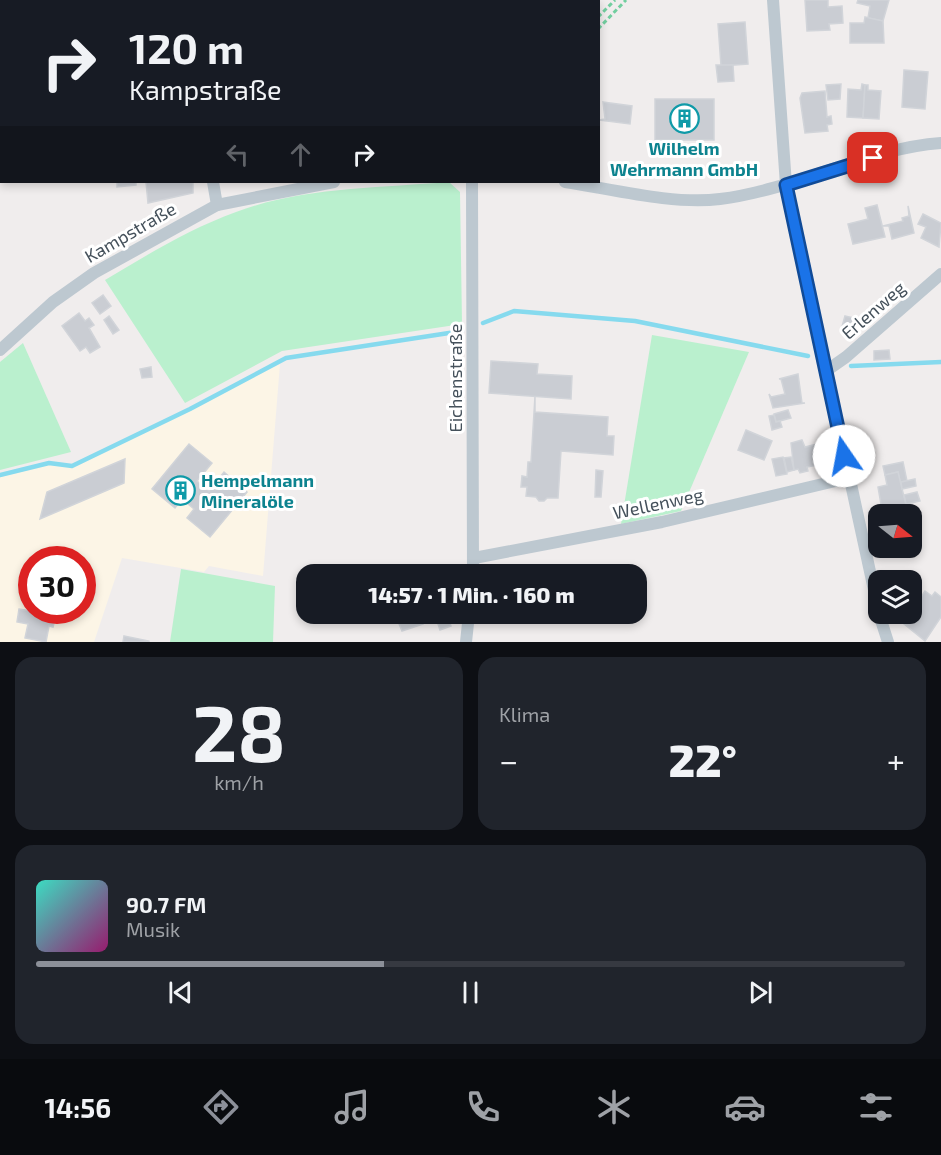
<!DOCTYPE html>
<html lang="de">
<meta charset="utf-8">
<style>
:root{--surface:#171b24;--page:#20242c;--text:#f1f3f6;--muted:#9ea1a6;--line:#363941;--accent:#8c9099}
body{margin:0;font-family:"Exo 2",sans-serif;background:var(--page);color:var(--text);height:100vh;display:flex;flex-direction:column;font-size:22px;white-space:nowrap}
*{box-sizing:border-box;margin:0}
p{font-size:20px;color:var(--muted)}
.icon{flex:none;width:33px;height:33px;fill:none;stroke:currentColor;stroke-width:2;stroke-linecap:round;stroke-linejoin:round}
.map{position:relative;height:642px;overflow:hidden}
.panel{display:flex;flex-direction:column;gap:15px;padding:15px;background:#0d0f14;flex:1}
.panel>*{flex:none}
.guide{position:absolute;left:0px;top:0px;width:600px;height:183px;box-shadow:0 3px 9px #0003;background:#171b24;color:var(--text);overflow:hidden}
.needle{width:39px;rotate:107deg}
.tools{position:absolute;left:868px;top:504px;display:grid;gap:12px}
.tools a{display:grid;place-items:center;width:54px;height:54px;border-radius:12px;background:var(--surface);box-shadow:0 3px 9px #0003;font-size:30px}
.speed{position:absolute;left:18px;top:546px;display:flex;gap:12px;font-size:30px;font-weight:700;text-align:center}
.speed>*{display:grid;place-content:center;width:78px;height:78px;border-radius:50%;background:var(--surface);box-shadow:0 3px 9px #0003;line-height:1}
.speed .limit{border:9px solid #d22;background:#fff;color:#111}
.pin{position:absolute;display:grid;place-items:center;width:51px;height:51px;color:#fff;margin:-26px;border-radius:12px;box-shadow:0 3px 9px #0006}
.me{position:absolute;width:66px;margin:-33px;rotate:348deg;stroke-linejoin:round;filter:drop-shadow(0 0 4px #0008)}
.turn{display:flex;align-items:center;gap:21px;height:126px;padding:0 30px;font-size:27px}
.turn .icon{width:78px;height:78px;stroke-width:2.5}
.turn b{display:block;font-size:42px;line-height:51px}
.lanes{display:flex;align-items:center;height:57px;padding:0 30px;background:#0003;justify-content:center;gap:30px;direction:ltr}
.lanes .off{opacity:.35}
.big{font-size:45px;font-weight:800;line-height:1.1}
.panel .widget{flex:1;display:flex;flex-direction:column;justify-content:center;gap:9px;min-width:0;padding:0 21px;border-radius:18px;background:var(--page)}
.panel .dial{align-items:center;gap:0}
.dial b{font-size:78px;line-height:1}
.song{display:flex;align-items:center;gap:18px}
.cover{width:72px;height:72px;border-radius:9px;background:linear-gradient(135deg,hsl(170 70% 55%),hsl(320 70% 35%))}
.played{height:6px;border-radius:3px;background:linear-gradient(90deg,var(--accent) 40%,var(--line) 40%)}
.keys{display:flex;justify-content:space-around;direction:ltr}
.heat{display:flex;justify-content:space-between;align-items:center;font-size:33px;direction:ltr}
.panel .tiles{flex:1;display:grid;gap:15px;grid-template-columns:1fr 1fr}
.widget:last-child{grid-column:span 2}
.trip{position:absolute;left:296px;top:564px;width:351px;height:60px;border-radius:18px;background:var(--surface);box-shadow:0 3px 9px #0003;font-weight:800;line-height:60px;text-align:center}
.dock{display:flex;height:96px;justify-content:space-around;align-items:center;background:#090b0e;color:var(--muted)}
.dock .icon{width:42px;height:42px}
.dock .on{color:var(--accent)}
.dock b{font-size:27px;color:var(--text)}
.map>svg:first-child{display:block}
.commercial{fill:#fcf5e6;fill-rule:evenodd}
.green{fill:#baf0ce}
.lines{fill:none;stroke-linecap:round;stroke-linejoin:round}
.stream{stroke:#86daee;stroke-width:4.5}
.building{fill:#cacdd3;stroke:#d1d4d9;stroke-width:1.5}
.path{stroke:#71ce9f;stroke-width:3;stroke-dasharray:4.5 3;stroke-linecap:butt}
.minor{stroke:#bdc8d0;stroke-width:12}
.route-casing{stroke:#114b97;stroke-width:15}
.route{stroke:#1a73e8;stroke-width:10}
.labels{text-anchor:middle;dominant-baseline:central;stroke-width:6;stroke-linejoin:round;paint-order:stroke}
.culture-label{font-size:18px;font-weight:bold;fill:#0d838f;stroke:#fff}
.street-label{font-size:18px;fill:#45515b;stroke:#fff}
</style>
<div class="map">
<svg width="941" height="642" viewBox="0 0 941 642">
<rect width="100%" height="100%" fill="#f0eded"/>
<path class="commercial" d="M280,364l-17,212 -54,-10 -5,6 -82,-14 -28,84h-94v-165l48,-12 25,2zM32,560h50v50h-50z"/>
<g class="green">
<path d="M449,182l11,10 2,132 -180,27 -97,52 -80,-123c42,-25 84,-51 131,-68 66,-25 143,-24 213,-30z"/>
<polygon points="652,335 749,352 681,511 621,524"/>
<polygon points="23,343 71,452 0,470 0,362"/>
<polygon points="181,569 275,586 273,642 170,642"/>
</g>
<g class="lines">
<g class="stream">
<polyline points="483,323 514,311 635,321 808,356"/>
<polyline points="851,366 941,362"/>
<polyline points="0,475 49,463 72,466 190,409 286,358 462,331"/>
</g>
</g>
<g class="building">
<polygon points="805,0 828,0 828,7 842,6 843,23 829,24 830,30 807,31"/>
<polygon points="858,0 889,0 883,21 868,18 870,6 857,3"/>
<polygon points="865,17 883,21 884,43 850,43 850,23 864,23"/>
<polygon points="745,22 748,64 721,66 718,24"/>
<polygon points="716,65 733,65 734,81 718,82"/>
<polygon points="904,70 928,72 925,109 902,107"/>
<polygon points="841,84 840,99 828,100 826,85"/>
<polygon points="862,84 865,85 863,118 847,117 848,89 861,90"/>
<polygon points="865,85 868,85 868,90 881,91 879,119 863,118"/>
<polygon points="825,91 827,117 831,116 832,124 827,125 828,131 805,133 800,98 802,93"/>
<rect x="655" y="99" width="59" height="41"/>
<polygon points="603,102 632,106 630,124 599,120 605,119"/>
<polygon points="117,182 136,182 136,185 117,187"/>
<polygon points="146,182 193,182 193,193 148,203"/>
<polygon points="877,205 885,237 853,244 848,224 868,219 865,208"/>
<polygon points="908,206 914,233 892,239 889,226 883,226 903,221 902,218 909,216"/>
<polygon points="923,214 941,223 939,247 921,238 926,227 918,224"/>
<polygon points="103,295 111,306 100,314 92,303"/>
<polygon points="79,313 85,321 89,318 94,325 89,328 100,347 90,353 86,347 80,351 62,326"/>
<polygon points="109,316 119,330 113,334 104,320"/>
<polygon points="845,316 854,318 850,333 841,330"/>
<polygon points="889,350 890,359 874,360 874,351"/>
<polygon points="491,361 538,364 537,374 572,376 571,399 489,393"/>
<polygon points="151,367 152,377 142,378 140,369"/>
<polygon points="798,374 802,403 805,403 773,408 769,394 771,397 785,394 781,379 779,379"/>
<polygon points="535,396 535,412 608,417 607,436 614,436 613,455 561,451 558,498 547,498 544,501 539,501 536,497 526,496 527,487 521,487 522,476 527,477 528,462 531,462"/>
<polygon points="788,410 791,418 776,422 774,414"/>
<polygon points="774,415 776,422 780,421 782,427 772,430 769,416"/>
<polygon points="746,430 772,441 764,460 738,450"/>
<polygon points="802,440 805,447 817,444 819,455 816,456 818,465 807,467 808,471 800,473 798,469 794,470 791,443"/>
<polygon points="189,444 212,463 197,481 209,491 224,472 247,492 210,537 187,518 194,509 182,499 175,508 152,489"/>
<polygon points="783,457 787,474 776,476 772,459"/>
<polygon points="791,457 794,470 787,472 784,458"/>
<polygon points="125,459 124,483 40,519 47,492"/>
<polygon points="903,462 907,481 900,482 898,472 885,475 883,466"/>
<polygon points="596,470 603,471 601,497 595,497"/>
<polygon points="898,472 906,505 899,506 900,511 892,513 891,508 882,510 878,487 887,485 885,475"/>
<polygon points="915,479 916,486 902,489 901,482"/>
<polygon points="917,492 920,501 906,504 904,495"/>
<polygon points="925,591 932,596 935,592 941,597 941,617 925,641 903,623"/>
<polygon points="19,609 56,615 53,627 49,626 46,642 25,638 28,624 17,622"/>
<polygon points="51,610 74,610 72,618 50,614"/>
<polygon points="395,614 419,614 423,624 402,631"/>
<polygon points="447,614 451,626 440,630 436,618"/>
<polygon points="124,636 149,641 149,642 123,642"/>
</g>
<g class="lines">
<g class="path">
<polyline points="202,0 202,2"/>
<polyline points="598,17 615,0"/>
<polyline points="598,29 626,0"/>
</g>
<g class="minor">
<polyline points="773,0 786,185 879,613"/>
<polyline points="213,182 217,205"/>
<polyline points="472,182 473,574"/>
<path d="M565,182c47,7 108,23 155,17 75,-9 148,-51 221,-56"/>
<polyline points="0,350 53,302 94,273 217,205 334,182"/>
<polyline points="826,371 846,357 941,274"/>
<polyline points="474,558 662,522 848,478"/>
<polyline points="879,614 888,642"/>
<polyline points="466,642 469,614"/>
</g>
</g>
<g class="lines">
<defs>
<polyline id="route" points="844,456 786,185 873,158"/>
</defs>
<use href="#route" class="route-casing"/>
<use href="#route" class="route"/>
</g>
<defs>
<symbol id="building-ring" viewBox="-11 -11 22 22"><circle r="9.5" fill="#fff" stroke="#0f9aa8" stroke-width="1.5"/><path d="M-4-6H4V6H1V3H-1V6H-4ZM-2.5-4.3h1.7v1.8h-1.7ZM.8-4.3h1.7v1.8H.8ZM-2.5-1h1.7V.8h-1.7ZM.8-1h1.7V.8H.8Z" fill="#0f9aa8"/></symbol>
</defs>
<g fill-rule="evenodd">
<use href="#building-ring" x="668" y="102" width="33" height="33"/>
<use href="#building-ring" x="164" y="474" width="33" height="33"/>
</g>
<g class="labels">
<g class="culture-label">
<text x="684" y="148">Wilhelm<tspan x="684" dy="21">Wehrmann GmbH</tspan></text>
<text x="201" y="480" text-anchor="start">Hempelmann<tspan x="201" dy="21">Mineralöle</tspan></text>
</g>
<g class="street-label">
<text transform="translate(130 232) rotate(-30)">Kampstraße</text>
<text transform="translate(873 310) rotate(-41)">Erlenweg</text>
<text transform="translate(455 378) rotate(-90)">Eichenstraße</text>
<text transform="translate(658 503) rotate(-12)">Wellenweg</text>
</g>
</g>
</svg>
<div class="tools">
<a><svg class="needle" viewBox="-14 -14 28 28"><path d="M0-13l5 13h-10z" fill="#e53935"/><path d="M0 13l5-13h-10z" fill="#9ea1a6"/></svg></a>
<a><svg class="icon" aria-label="layers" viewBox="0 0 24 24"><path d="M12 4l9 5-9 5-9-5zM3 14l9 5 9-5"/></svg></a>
</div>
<div class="speed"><div class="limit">30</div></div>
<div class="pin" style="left:873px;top:158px;background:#d93025"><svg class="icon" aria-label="arrive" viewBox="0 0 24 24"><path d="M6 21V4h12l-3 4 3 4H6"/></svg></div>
<svg class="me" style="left:844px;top:456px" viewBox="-20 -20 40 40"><circle r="19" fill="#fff"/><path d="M0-13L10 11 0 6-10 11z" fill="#1a73e8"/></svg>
<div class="trip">14:57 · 1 Min. · 160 m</div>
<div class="guide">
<div class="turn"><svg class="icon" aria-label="right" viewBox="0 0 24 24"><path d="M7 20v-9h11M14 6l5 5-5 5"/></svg><div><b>120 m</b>Kampstraße</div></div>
<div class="lanes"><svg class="icon off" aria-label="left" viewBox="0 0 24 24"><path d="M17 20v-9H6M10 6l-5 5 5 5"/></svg><svg class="icon off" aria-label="ahead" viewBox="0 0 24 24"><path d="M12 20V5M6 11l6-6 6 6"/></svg><svg class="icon" aria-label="right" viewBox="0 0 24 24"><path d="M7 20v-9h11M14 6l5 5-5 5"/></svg></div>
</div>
</div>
<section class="panel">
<div class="tiles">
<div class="widget dial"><b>28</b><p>km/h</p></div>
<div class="widget"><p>Klima</p>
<div class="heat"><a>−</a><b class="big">22°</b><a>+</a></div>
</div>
<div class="widget">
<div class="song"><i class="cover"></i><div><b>90.7 FM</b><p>Musik</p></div></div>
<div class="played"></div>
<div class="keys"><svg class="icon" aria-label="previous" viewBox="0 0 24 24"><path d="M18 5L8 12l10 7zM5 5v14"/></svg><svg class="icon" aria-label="pause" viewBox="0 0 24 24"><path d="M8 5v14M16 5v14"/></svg><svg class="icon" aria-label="next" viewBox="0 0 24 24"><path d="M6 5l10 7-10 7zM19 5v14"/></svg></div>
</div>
</div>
</section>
<nav class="dock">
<b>14:56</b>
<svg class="icon on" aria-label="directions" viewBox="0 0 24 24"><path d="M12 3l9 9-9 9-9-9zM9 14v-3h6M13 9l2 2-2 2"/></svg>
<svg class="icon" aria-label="music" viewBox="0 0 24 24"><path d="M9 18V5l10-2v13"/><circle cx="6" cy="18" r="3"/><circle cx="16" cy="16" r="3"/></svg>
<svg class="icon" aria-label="phone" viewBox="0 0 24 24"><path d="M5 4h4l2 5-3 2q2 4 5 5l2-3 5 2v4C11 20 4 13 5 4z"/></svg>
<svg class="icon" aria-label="climate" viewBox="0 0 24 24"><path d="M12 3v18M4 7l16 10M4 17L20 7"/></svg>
<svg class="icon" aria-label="car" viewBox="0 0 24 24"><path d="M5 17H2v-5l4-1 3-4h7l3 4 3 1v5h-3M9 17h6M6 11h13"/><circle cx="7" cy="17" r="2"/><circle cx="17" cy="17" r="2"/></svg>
<svg class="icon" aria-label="filters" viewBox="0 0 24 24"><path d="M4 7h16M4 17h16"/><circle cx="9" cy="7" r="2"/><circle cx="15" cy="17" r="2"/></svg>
</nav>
